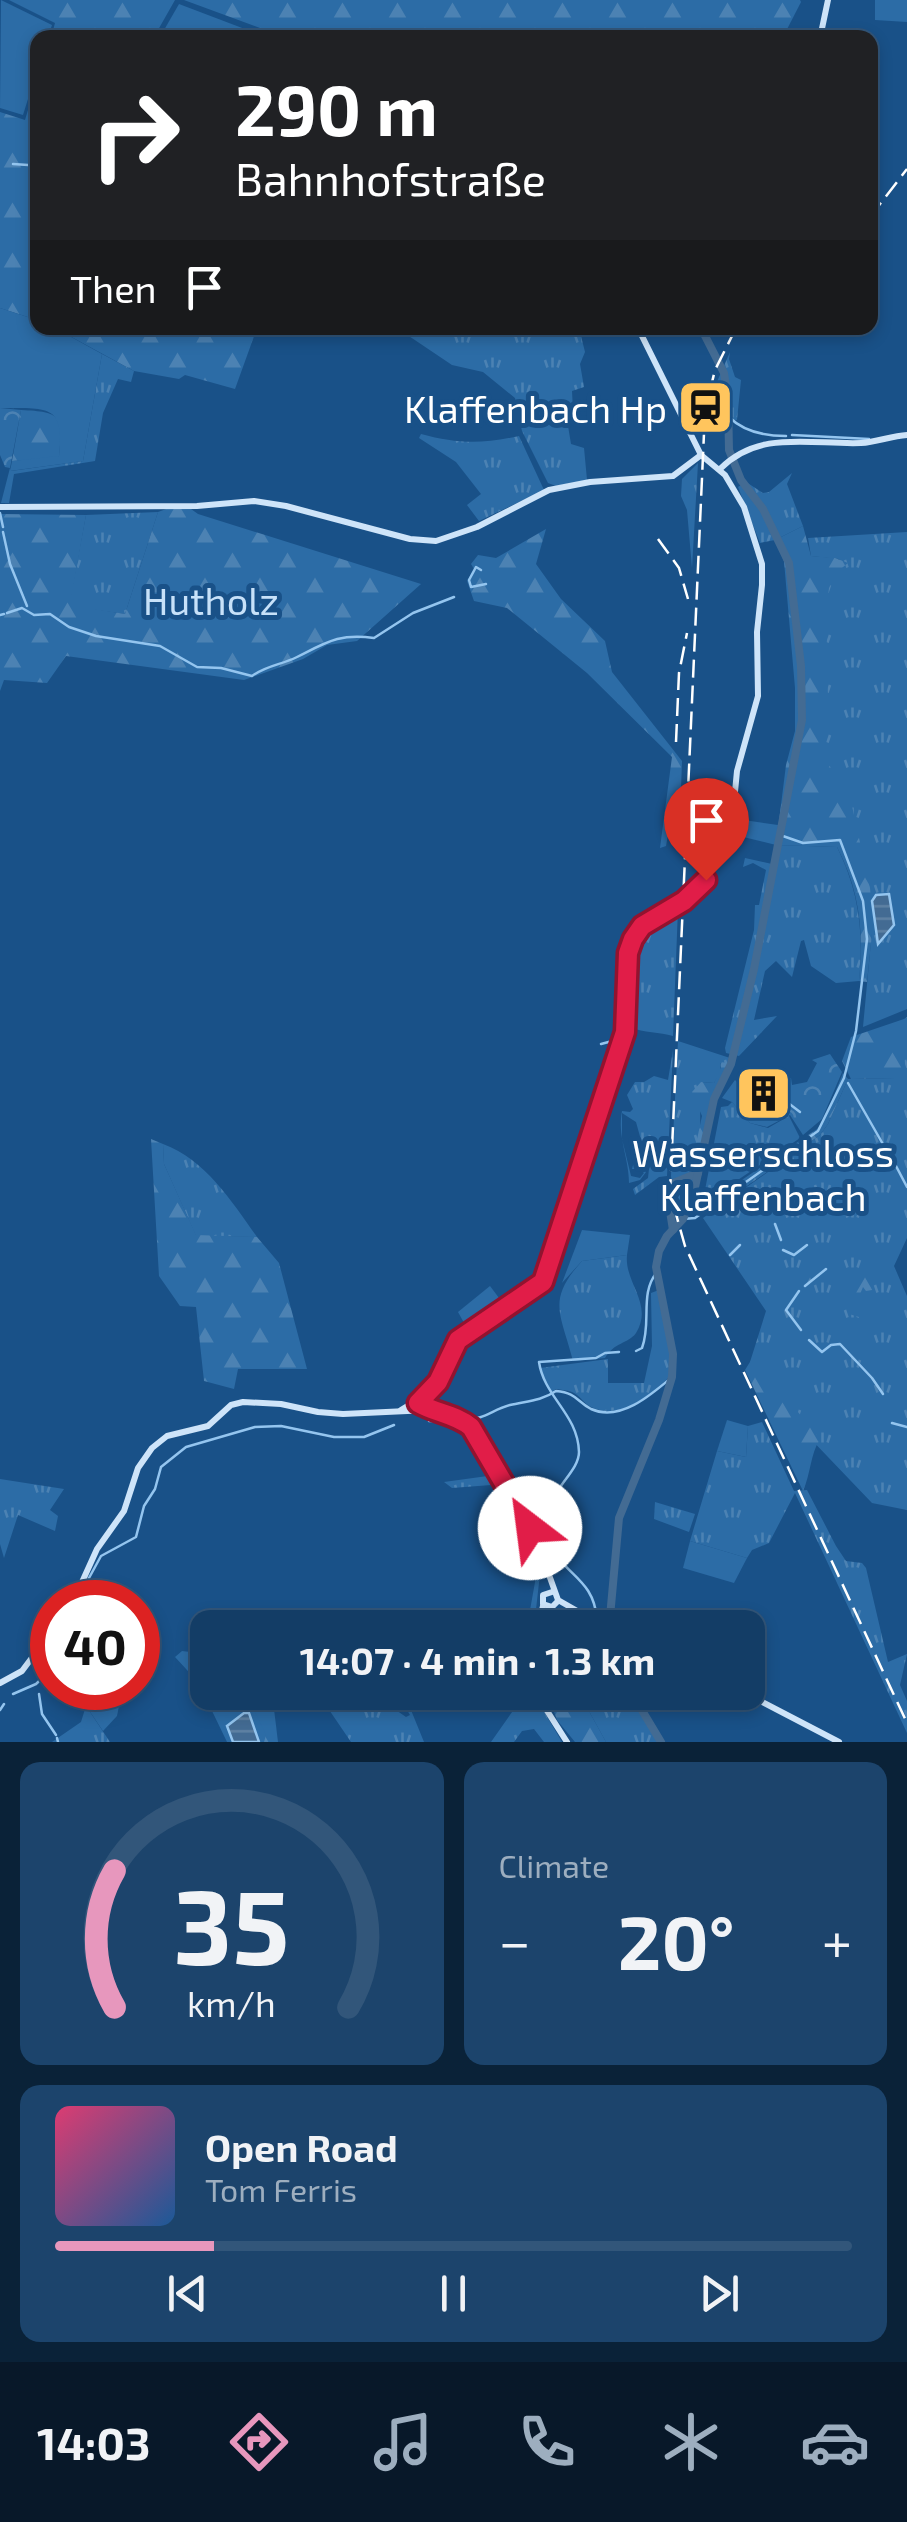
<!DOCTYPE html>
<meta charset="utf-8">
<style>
:root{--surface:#133d66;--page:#1c446c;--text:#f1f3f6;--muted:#9daebf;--line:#32567a;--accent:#e797bd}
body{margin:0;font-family:"Exo 2",sans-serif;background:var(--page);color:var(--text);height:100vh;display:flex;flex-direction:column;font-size:38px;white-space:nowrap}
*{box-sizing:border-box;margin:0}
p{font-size:32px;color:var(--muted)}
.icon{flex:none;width:55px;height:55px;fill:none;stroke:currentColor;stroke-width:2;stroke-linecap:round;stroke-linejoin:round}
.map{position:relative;height:1742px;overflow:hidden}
.sheet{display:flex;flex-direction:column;gap:20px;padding:20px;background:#0a2238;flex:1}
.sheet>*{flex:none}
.guide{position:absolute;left:30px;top:30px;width:848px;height:305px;border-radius:20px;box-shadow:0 5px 15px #0003,0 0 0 2px var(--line);background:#202124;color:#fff;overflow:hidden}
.speed{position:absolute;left:30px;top:1580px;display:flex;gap:20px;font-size:50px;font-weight:700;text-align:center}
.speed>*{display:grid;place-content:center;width:130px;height:130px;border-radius:50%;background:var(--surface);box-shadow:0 5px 15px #0003,0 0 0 2px var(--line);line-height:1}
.speed .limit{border:15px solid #d22;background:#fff;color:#111}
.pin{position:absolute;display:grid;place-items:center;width:85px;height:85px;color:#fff;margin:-102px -42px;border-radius:50% 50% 50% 0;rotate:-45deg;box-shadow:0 0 10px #0007}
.pin .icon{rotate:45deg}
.me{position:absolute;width:110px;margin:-55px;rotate:330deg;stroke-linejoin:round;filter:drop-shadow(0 0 8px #0008)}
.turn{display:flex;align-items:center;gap:35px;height:210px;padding:0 40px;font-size:45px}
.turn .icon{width:130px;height:130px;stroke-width:2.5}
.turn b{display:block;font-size:70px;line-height:85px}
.then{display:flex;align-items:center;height:95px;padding:0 40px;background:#0003;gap:20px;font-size:38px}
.big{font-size:75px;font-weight:700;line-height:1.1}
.sheet .tile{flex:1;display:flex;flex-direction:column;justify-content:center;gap:15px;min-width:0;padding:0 35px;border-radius:20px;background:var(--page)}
.sheet .dial{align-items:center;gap:0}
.dial svg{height:260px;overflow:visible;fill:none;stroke:var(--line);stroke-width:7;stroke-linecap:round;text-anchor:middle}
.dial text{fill:var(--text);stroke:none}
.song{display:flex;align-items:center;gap:30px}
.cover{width:120px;height:120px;border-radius:15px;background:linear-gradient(135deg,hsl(340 70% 55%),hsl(210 70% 35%))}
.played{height:10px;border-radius:5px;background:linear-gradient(90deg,var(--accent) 20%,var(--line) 20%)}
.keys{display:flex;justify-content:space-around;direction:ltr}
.heat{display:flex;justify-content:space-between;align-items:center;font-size:55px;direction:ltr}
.sheet .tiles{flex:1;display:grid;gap:20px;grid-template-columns:1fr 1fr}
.tile:last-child{grid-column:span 2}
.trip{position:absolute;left:190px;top:1610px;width:575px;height:100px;border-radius:20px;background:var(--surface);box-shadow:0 5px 15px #0003,0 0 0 2px var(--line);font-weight:700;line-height:100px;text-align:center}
.dock{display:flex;height:160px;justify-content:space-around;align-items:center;background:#081829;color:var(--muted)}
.dock .icon{width:70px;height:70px}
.dock .selected{color:var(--accent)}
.dock b{font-size:45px;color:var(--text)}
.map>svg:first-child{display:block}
.grass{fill:url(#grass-tufts)}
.forest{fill:url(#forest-firs)}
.park{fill:url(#park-crowns)}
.garden{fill:#2c6ca6}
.water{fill:url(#water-rules);stroke:#94c5ef;stroke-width:2.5}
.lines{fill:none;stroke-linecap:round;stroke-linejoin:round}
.stream{stroke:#94c5ef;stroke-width:2.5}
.river{stroke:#436b93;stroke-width:8}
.secondary{stroke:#cee4f9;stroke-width:6}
.rail{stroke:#fff;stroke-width:2.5;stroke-dasharray:18 8;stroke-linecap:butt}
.route-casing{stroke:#92132f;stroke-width:25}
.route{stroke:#e11d48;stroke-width:18}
.labels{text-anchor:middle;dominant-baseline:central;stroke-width:10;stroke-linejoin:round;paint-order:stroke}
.poi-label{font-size:38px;fill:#fff;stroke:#195188;text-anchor:end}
.park-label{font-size:38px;fill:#c7e1f9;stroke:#195188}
</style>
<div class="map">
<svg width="907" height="1742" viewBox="0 0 907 1742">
<defs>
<pattern id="grass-tufts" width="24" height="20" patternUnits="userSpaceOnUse" patternTransform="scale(2.5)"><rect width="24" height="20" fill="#2c6ca6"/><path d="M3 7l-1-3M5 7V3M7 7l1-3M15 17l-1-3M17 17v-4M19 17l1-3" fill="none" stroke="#4c82b3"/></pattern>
<pattern id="forest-firs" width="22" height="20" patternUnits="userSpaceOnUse" patternTransform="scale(2.5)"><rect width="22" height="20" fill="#2c6ca6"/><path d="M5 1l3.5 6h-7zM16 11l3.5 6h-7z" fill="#4c82b3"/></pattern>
<pattern id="park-crowns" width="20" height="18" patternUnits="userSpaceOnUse" patternTransform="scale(2.5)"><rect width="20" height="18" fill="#2c6ca6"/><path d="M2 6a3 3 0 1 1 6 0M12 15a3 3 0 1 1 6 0" fill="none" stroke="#4c82b3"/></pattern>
<pattern id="water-rules" width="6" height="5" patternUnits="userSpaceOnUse" patternTransform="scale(2.5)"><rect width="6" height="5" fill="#436b93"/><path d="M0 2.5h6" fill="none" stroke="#5f81a3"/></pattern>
</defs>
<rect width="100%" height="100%" fill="#195188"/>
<g class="grass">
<polygon points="397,328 579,328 585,352 580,364 584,387 572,391 573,411 567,420 571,444 584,448 587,480 556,486 548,483 522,431 515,398 483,372 452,365"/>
<polygon points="730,352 729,359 735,377 741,380 737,420 711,418 716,384"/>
<polygon points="102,354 134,371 131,382 118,379 103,413 95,461 14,474 9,503 1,503 10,468 11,471 83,461"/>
<path d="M421,434c36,10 62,10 98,2l25,54 -65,31 -12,-16 14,-11 -25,-32 -37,-24z"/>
<polygon points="698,463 692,568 687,510 681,496 682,479"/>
<polygon points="792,473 787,484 803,526 775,540 760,543 738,487 746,482 763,493 769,492"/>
<polygon points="158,512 125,614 69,606 86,515"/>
<polygon points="907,532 907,1009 863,1027 872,931 823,762 823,591 842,564 839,559 811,556 808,538"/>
<path d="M776,845l61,2c22,44 27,86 22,134l-23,2 -25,-17 -7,-26 -3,1 -9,36 -16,-16 -11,10 -11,49 23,-4 -38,40 -13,-3 -1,-5 29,-118 1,-25h4l7,-35 -13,-7 -10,4 2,-9 27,6z"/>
<path d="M678,908l-5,128c-13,-4 -29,-3 -43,-9l-1,-6c2,-56 -8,-85 49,-113z"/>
<polygon points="907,1017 907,1238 894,1266 907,1296 907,1510 872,1503 806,1434 750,1362 766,1311 703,1218 820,1135 828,1124 848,1079 895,1078 903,1069 904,1019"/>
<path d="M678,1041l52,17 -2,5h-8l1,8 -7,12 -13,-1c-3,27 4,56 -9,81l6,5 -6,23 -15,30 -6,-45z"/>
<path d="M673,1050l-6,126 -8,1 -24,18 -2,-6 15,-11 1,-9 -13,-47 -14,-9v26l9,37 9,2 4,-5 -4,-4h-8l3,-11 6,3 -7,7 9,-2 3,6 -6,8 -11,3c0,-25 -12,-47 -7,-72l8,1 3,-3 -6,-14 8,-13h9l10,-6 14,4z"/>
<polygon points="732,1102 750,1123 768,1128 789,1116 800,1138 720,1192 705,1190 721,1107 728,1106"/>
<path d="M163,1144c43,16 69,58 94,93l-61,-1 -32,-72z"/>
<path d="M627,1255c-3,28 27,49 9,78 -8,11 -22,9 -31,25l-32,3c-12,-48 -27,-60 9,-100z"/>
<polygon points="490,1286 505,1306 468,1330 458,1312"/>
<path d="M659,1290l11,60 -1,27c-19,19 -50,44 -78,30 -7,-3 -11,-12 -19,-15 -5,-2 -11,-2 -16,-3l-6,4 -10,-25 68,-9v24h36l8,-37 -1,-53z"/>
<polygon points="762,1422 794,1491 807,1490 836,1546 846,1561 862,1563 866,1568 888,1662 907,1654 900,1685 907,1701 907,1733 795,1493 769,1543 752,1550 747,1558 690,1541 717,1451 746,1457 748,1426"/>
<polygon points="495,1475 541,1565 534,1627 527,1627 537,1571 517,1522 491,1485 452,1488 444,1482"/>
<polygon points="0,1479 64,1489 50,1510 58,1516 55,1531 18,1515 4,1558 0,1544"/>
<polygon points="655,1502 695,1514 689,1532 654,1519"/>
<polygon points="322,1693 371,1693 406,1717 410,1715 397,1693 404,1693 424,1742 351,1742 319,1695"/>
<polygon points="513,1693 533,1693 562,1742 544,1742 534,1729 522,1731 514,1742 491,1742 517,1705"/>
<polygon points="587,1693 630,1693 661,1742 606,1742 590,1713"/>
<polygon points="86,1706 110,1742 52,1742 81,1722"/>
</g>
<g class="forest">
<polygon points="9,0 175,0 154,37 51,38 55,23"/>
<polygon points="184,0 800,0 801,2 783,37 287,38"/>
<polygon points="37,80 38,181 34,189 38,191 37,320 0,308 0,112 25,120"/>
<polygon points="55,328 257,328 235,389 185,375 179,379 134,371"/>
<path d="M21,410c40,2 42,5 38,46l-4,3 -43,2z"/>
<polygon points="169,508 191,509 198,514 421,584 357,641 327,645 303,659 244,680 66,656 47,683 4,680 0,691 0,514 86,515 70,605 125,614 158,512"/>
<path d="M803,526l8,30 24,2 13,5 -11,9 -8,16 -3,25 2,86 -3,21 2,41 25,45 18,82 3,36 -6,58 -8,-1c5,-48 1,-90 -22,-134l-61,-2 10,-80 9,-34v-43l-11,-127 -9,-21z"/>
<polygon points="546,529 536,564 561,599 605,641 612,672 682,761 680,816 671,817 666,846 660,848 672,757 587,673 507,608 474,601 467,581 474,569 471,564 478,555 496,558"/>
<polygon points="904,1019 905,1073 896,1078 851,1079 842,1061 851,1037"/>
<polygon points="720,1062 728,1063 712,1099 698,1168 692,1163 702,1116 692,1092 701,1082 714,1083 721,1068"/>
<polygon points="843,1073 848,1079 828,1124 820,1135 724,1202 720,1200 721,1194 817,1129 824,1120"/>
<polygon points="151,1139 163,1144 164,1164 196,1235 257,1237 279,1263 307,1369 238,1369 234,1389 204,1381 196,1307 180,1306 159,1276"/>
<polygon points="846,1224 841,1247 828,1253 823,1272 796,1293 801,1276"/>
<polygon points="863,1271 870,1275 872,1290 866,1291 863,1287 858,1299 864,1307 873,1309 875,1315 859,1317 849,1314 843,1299 847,1286"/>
<path d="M753,1357l67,82c-10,16 -9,34 -17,52l-58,-121z"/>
<polygon points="235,1693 272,1693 278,1742 261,1742"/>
<polygon points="547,1693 587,1693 590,1713 606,1742 575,1742 557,1720"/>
</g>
<g class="park">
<polygon points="0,408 21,410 10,468 5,467 0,455"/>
<polygon points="830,1054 842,1072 822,1119 803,1135 790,1115 767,1127 750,1123 732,1102 722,1098 735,1080 740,1085 751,1072 756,1074 746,1084 755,1112 759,1114 783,1092 781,1083 785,1088 789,1086 788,1078 791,1078 792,1085 807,1082 817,1063 812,1060"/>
</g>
<g class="garden">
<polygon points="1,0 52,25 48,37 38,38 37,70 23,115 0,108"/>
<polygon points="875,0 907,0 907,22 875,20"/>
<polygon points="179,4 266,37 160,37"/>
<path d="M0,308l37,12 1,8h17l47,26 -19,107 -73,10 2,-10 47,-5c6,-54 -13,-47 -59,-48z"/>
<polygon points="737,819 778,825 776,845 735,835"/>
<polygon points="582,1230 630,1235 627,1255 582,1261 562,1283"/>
<polygon points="727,1420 748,1426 746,1457 717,1451"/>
<polygon points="690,1541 747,1558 734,1583 683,1568"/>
<polygon points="182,1651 207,1654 208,1692 246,1693 266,1735 264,1742 227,1742 198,1682 175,1657"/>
<polygon points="95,1688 101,1688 119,1706 117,1716 103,1731 86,1706"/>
</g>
<g class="water">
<polygon points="889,894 894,925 878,944 872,901 876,895"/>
<polygon points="769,1073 781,1083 783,1099 771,1112 752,1112 746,1104 743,1090 756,1074"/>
<polygon points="244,1713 249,1713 259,1742 233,1742 227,1726"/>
</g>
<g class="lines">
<g class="stream">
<polyline points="13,164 28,165"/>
<polyline points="33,165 38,166"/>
<path d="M729,417c15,15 36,19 57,19"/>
<polyline points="792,435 869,439"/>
<polyline points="0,513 3,527"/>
<polyline points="3,532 10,564 27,606"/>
<polyline points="481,570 476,567 469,580 471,587 486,584"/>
<path d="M7,613l15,-5 12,7 16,-1 19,13 27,9 64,10 37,21 24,1 31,8c15,-11 29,-11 45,-19 30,-15 43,-24 77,-19l39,-25 41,-16"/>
<polyline points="0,615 4,614"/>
<polyline points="626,952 627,937"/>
<polyline points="601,1044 616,1040 619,1034 625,959"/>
<polyline points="848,1083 892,1160"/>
<polyline points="783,1099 800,1112"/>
<polyline points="896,1166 907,1187"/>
<polyline points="683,1219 695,1218 818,1131 844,1078 856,1031 867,939 863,901 840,840 803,843 780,835"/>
<polyline points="775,1224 781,1240"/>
<polyline points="783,1250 794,1255 807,1245"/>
<polyline points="730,1255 740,1245"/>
<polyline points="805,1286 826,1269"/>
<polyline points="799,1291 786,1310 801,1330"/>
<polyline points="809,1340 822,1352 831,1345 840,1344 872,1378 883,1394"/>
<path d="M636,1351l6,-3c10,-26 -3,-54 15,-76"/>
<path d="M465,1420c20,-1 27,-10 45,-15 17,-4 31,-4 46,-14 21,2 20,10 35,18 29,13 60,-14 81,-32"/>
<polyline points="429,1421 457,1421"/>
<polyline points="892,1423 907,1427"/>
<polyline points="83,1602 89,1578 101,1556 136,1537 144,1506 155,1489 161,1467 186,1447 255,1427 281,1426 334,1437 364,1437 394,1425"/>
<path d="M597,1619c-4,-45 -38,-43 -49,-83 -11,-40 31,-60 31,-84 -1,-38 -35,-55 -40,-90l57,-4 9,-5 14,-1"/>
<polyline points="13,1694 36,1684 52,1669"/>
<polyline points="39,1694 42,1714 56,1735"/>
<polyline points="0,1710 4,1704"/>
<polyline points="57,1738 58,1742"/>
</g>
<g class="river">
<polyline points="673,1230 666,1186 698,1173"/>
<polyline points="609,1628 619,1518 659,1420 672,1377 673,1354 656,1267 659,1251 667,1236 683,1219 694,1192 714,1099 731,1064 754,969 802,720 801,666 789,563 763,509 741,480 729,450 728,400 724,373 701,328"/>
<polyline points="631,1692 661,1742"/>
</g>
<g class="secondary">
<polyline points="820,38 828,0"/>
<path d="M720,469c39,-40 92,-24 141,-26 16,-1 30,-7 46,-8"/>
<polyline points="0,507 197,506 254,501 286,506 410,539 436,541 477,527 549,490 590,482 673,476 701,455"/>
<path d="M417,1403c18,10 39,11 54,24l67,117 20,56 49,28"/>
<polyline points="401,1410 432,1391 457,1340 543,1282 621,1048 625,1032 629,953 636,935 652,918 693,894 725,854 731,833 737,771 758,696 757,632 762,585 762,564 744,507 725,475 701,455 638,328"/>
<polyline points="552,1592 543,1595 543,1604 552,1607 558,1601"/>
<polyline points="73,1602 97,1549 124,1511 138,1468 152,1448 167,1436 208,1426 231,1405 243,1402 281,1404 318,1412 343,1414 429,1410"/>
<polyline points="538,1628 543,1606"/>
<polyline points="0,1683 22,1671 52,1631"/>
<polyline points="539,1692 544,1706 567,1742"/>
<polyline points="743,1692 839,1742"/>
</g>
<g class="rail">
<polyline points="870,217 907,169"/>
<polyline points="736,328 715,370 705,411 670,1193 685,1246 907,1723"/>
<polyline points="658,539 679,568 688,599"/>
<polyline points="676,742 679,673 687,633"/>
</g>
</g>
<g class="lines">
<defs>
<path id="route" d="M530,1528l-59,-101c-16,-13 -36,-14 -53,-24l20,-21 20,-42 85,-58 82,-250 3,-79 5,-14 9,-13 42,-25 22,-21"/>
</defs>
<use href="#route" class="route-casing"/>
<use href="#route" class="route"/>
</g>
<defs>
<symbol id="station-square" viewBox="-11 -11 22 22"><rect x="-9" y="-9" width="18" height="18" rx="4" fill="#ffc55d" stroke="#195188"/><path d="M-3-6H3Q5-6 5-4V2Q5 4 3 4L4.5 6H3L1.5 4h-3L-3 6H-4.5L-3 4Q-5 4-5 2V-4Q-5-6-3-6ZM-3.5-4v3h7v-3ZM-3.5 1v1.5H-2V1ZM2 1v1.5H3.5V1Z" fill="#111"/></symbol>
<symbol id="building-square" viewBox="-11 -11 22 22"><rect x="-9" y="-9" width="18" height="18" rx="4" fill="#ffc55d" stroke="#195188"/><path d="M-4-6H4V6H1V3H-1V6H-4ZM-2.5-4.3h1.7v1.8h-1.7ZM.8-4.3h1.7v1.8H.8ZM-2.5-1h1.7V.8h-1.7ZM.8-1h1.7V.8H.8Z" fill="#111"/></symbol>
</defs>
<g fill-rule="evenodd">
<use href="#station-square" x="674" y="376" width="63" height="63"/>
<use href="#building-square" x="732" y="1062" width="63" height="63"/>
</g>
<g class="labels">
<g class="poi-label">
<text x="667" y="408">Klaffenbach Hp</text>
<text x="763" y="1152" text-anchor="middle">Wasserschloss<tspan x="763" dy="44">Klaffenbach</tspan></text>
</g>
<g class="park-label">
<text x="211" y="600">Hutholz</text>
</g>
</g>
</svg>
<div class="speed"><div class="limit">40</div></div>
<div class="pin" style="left:706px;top:880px;background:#d93025"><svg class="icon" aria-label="arrive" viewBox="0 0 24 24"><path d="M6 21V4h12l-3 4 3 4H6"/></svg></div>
<svg class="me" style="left:530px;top:1528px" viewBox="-20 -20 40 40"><circle r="19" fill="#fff"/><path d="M0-13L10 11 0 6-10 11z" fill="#e11d48"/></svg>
<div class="trip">14:07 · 4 min · 1.3 km</div>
<div class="guide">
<div class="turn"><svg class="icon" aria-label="right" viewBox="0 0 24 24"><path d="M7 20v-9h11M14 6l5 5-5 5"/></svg><div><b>290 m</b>Bahnhofstraße</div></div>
<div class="then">Then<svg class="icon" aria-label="arrive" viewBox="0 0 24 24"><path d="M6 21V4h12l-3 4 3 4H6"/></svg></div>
</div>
</div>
<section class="sheet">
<div class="tiles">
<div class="tile dial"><svg viewBox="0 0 100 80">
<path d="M14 69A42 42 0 1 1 86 69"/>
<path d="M14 69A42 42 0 0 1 14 27" stroke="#e797bd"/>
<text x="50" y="56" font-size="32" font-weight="700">35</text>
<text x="50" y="72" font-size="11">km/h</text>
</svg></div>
<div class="tile"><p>Climate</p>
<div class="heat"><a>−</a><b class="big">20°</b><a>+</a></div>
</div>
<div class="tile">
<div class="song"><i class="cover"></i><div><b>Open Road</b><p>Tom Ferris</p></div></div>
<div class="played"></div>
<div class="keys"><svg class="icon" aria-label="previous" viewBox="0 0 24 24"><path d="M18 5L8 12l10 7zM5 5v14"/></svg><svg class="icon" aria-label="pause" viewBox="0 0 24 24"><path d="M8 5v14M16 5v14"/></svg><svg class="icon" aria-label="next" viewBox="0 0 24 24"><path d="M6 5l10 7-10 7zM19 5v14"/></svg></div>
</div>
</div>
</section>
<nav class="dock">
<b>14:03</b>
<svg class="icon selected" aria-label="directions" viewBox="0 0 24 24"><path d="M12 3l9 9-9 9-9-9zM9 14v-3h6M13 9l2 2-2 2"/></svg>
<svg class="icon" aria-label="music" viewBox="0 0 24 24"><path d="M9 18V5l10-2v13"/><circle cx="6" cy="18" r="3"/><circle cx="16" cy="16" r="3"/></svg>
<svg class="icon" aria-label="phone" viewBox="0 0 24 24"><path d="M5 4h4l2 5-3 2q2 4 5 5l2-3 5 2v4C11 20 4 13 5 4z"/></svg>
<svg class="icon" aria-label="climate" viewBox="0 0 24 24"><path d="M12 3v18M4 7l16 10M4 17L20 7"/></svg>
<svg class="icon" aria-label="car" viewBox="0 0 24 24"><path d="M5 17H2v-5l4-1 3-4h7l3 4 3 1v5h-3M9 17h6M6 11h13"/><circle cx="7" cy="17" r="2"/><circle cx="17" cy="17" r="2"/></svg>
</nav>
